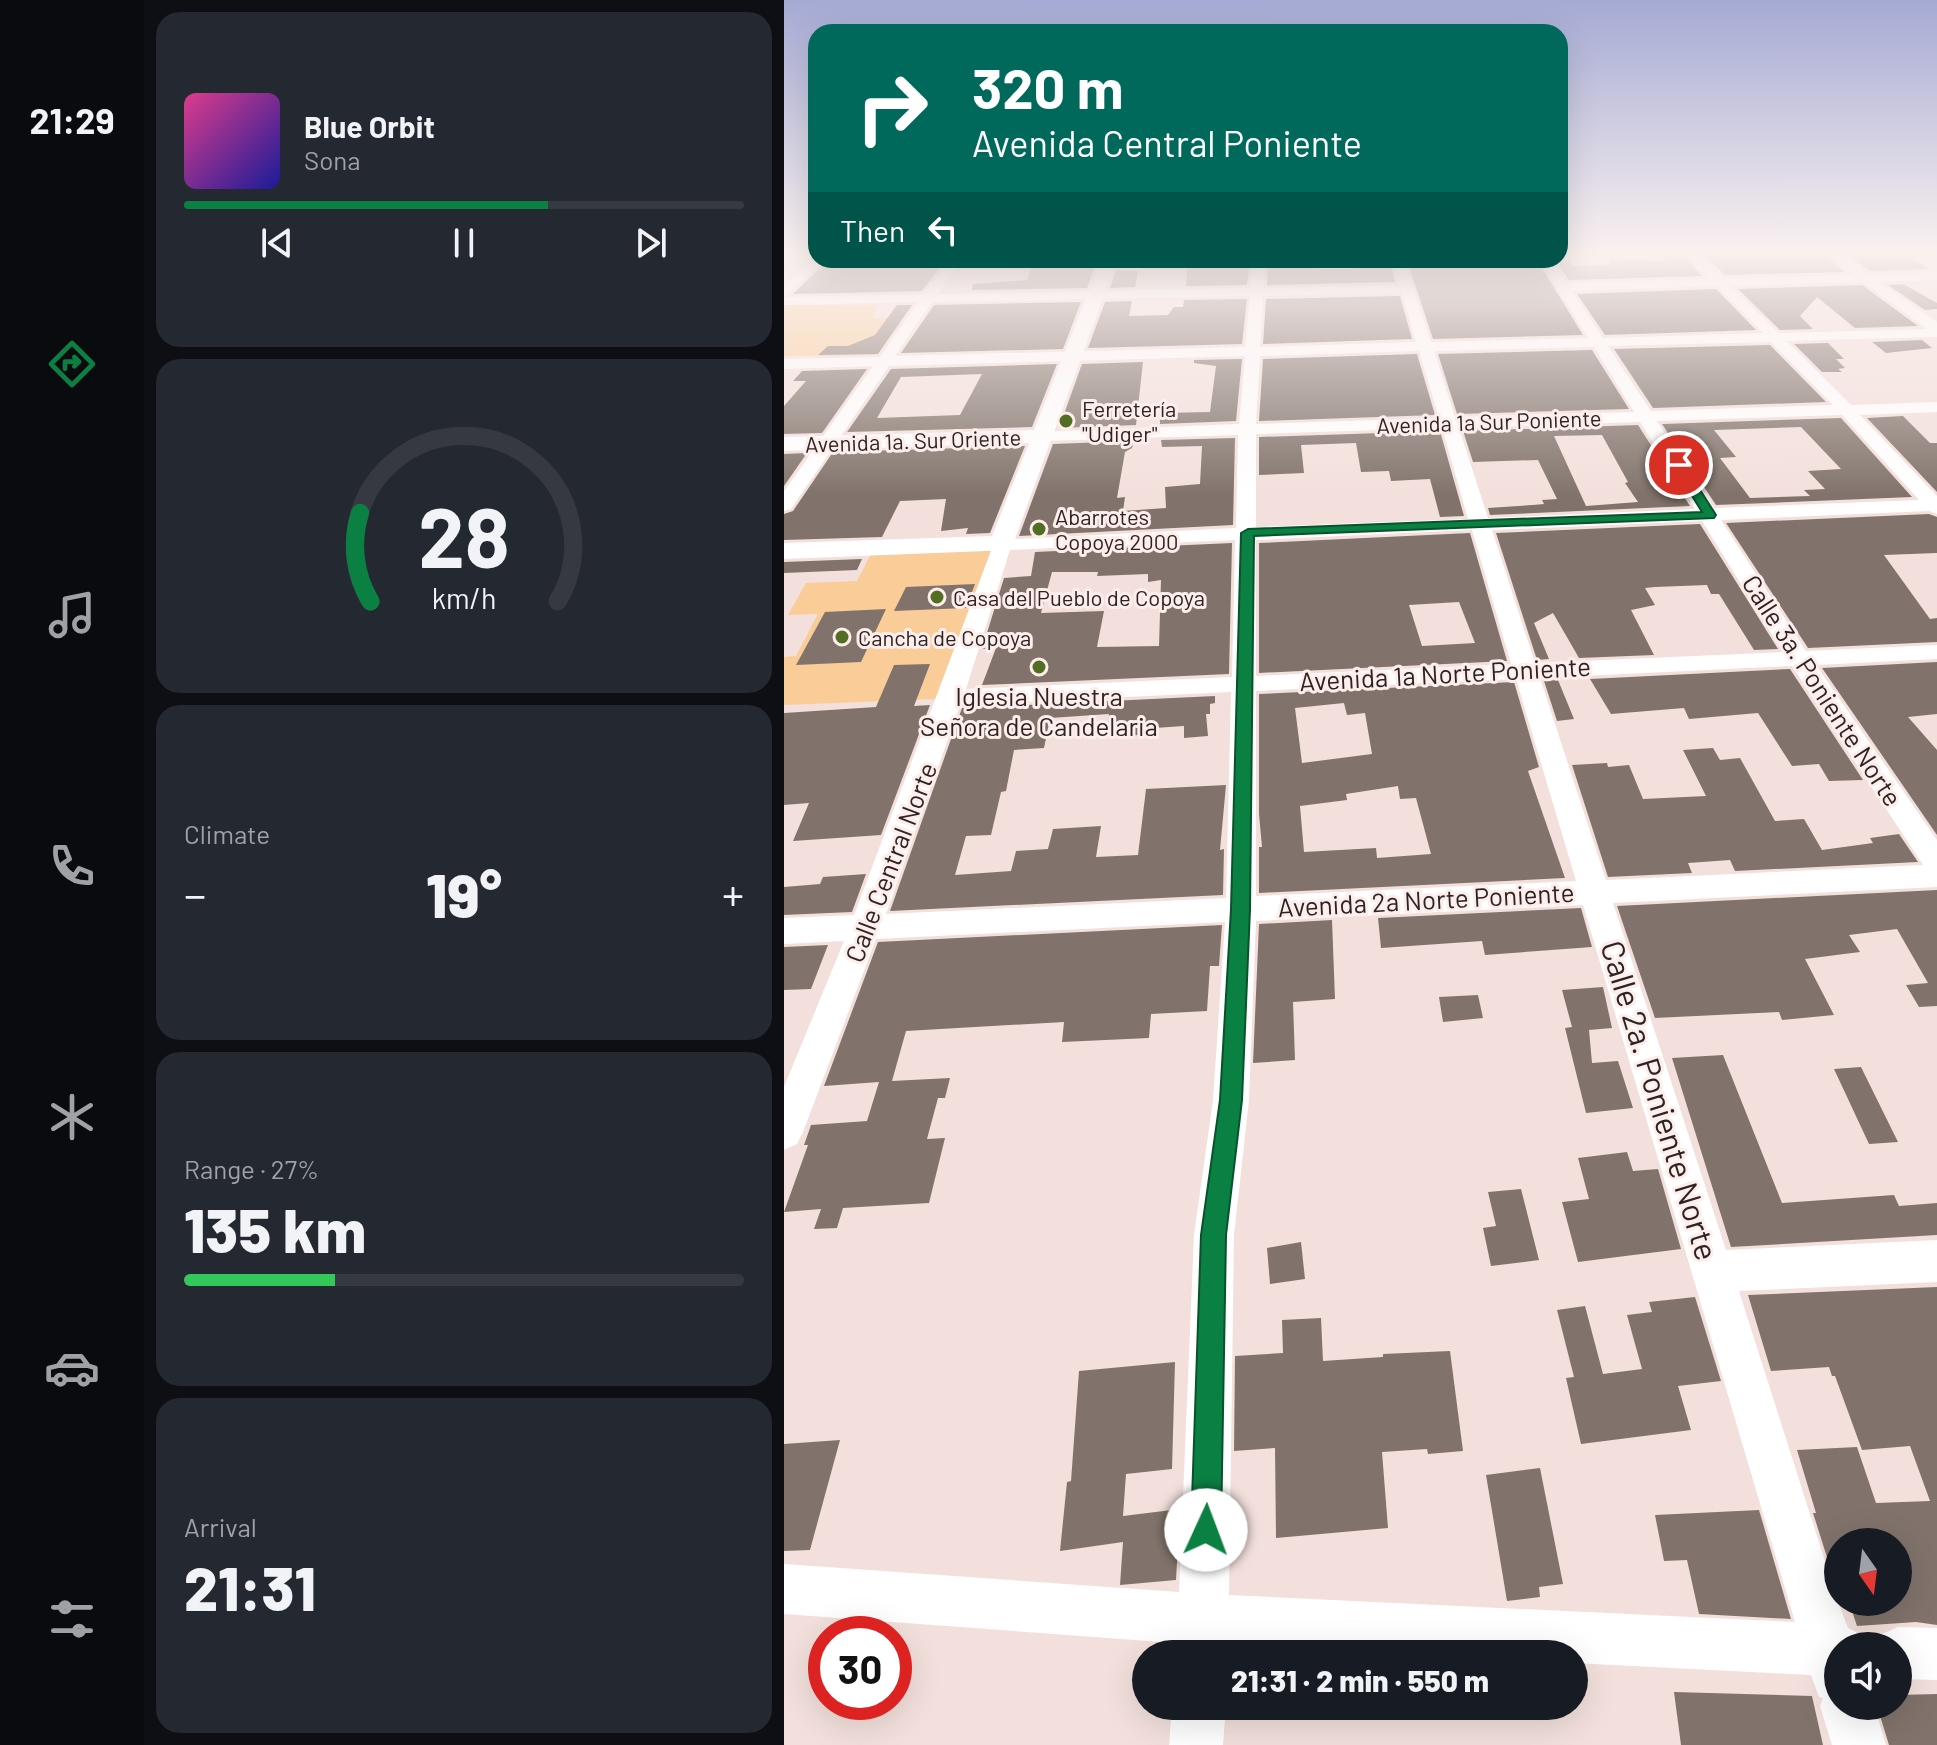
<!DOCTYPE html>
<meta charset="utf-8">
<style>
:root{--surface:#171b24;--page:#242831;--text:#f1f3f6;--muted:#9ea1a6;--line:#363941;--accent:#0b8043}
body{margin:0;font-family:Barlow,sans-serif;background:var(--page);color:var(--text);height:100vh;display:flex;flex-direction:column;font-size:30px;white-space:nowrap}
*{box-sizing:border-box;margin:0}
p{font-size:26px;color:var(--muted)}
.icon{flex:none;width:44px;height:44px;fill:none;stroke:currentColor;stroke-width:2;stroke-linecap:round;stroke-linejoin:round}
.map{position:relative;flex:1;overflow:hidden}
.drawer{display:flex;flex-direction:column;gap:12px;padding:12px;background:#0d0f14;width:640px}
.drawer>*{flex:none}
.top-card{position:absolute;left:24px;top:24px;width:760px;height:244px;border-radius:24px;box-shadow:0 8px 32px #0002;background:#00695c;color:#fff;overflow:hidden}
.needle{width:52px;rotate:166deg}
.controls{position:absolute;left:1040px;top:1528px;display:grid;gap:16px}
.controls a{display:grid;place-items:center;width:88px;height:88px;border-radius:50%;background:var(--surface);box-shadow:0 8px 32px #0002;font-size:40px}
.speed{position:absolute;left:24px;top:1616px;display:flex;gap:16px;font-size:40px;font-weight:700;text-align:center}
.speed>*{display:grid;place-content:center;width:104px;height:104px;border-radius:50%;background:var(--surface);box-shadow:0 8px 32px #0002;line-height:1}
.speed .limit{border:12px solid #d22;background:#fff;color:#111}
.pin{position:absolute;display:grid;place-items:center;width:68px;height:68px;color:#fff;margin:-34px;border:4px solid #fff;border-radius:50%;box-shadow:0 2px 8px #0007}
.me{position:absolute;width:88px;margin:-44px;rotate:2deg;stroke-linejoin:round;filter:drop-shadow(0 0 6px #0008)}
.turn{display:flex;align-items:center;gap:28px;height:168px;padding:0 32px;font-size:36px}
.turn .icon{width:104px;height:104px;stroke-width:2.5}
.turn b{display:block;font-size:56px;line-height:68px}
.then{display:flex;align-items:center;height:76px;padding:0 32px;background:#0003;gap:16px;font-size:30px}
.big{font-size:60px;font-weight:800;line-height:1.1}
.drawer .tile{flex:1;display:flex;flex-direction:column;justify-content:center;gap:12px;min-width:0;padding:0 28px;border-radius:24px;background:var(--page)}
.drawer .dial{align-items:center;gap:0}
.dial svg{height:208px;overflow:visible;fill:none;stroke:var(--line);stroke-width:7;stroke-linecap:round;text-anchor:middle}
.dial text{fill:var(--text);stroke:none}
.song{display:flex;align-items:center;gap:24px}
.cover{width:96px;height:96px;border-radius:12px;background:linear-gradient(135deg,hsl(330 70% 55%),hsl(240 70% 35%))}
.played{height:8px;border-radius:4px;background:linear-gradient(90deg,var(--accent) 65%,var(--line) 65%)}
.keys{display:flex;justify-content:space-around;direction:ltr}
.heat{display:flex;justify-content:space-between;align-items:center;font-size:44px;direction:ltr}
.charge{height:12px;border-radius:6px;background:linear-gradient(90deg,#34c759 27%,var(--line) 0)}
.trip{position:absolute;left:348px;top:1640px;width:456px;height:80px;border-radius:40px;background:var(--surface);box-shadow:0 8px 32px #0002;font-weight:800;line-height:80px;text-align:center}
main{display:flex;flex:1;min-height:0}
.tab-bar{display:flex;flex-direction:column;width:144px;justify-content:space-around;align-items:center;background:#090b0e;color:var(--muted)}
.tab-bar .icon{width:56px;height:56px}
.tab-bar .selected{color:var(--accent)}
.tab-bar b{font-size:36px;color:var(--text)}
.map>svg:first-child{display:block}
.green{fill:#f9cc98}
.building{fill:#81736b;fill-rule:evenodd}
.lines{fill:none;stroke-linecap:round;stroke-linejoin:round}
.minor{fill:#fff;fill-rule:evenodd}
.tertiary{fill:#fff;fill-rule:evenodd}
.route{fill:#0b8043;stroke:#07532c;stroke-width:2}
.poi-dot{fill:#516e23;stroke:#fdeeeb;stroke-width:3}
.labels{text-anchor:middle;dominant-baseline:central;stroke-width:6;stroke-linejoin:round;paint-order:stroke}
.far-poi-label{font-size:22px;fill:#2b2423;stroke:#fdeeeb;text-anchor:start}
.far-street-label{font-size:22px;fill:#2b2423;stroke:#fdeeeb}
.street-label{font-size:26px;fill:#2b2423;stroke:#fdeeeb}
.poi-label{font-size:26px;fill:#2b2423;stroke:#fdeeeb}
.near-street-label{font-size:32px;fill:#2b2423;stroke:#fdeeeb}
</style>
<main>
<nav class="tab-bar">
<b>21:29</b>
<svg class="icon selected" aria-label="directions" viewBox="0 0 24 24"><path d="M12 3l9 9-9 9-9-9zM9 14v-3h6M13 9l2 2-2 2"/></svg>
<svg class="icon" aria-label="music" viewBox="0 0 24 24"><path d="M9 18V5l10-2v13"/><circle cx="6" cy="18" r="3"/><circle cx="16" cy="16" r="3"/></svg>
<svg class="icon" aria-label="phone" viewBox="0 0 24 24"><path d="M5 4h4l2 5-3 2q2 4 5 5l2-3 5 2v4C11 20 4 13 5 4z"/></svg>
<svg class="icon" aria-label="climate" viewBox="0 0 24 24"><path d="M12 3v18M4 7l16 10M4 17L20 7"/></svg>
<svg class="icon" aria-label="car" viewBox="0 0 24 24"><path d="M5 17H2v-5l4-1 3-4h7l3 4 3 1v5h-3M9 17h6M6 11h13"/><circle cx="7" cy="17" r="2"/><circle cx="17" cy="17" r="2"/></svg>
<svg class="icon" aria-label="filters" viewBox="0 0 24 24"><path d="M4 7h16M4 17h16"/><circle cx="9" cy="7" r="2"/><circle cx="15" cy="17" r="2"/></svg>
</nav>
<section class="drawer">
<div class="tile">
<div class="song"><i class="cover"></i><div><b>Blue Orbit</b><p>Sona</p></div></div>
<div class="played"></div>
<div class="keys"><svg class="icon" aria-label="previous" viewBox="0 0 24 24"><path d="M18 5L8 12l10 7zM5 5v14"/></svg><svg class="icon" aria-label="pause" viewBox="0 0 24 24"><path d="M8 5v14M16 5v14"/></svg><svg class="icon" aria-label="next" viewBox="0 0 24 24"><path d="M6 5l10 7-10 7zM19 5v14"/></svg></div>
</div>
<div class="tile dial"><svg viewBox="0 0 100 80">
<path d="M14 69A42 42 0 1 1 86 69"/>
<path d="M14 69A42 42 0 0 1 10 35" stroke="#0b8043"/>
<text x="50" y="56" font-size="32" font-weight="700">28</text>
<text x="50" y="72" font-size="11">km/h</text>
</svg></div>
<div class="tile"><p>Climate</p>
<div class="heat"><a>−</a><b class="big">19°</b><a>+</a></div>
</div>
<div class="tile"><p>Range · 27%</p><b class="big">135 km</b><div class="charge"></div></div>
<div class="tile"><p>Arrival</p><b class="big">21:31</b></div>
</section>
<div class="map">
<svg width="1153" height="1745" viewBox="0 0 1153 1745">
<rect width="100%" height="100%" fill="#f3e0dc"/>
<g class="green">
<polygon points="0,305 94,305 88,318 118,317 91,355 0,356"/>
<polygon points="215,546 153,699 0,705 0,657 12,656 34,614 4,615 22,583 73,581 88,552"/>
</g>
<g class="building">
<polygon points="872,251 896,251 918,276 785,280 772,260 785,260 789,266 827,265 825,259 884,261"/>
<polygon points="917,251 1035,251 1060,272 941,275"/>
<polygon points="1058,251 1083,251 1089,255 1119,253 1145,269 1086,271"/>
<polygon points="44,260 161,260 138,291 9,294"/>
<polygon points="436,260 466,260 463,285 402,286 404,264 436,264"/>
<polygon points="484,260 502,260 502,265 530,264 532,269 554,269 594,268 592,260 605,260 611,282 483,285"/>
<polygon points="623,260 753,260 799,335 649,339"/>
<polygon points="313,261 303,288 188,290 189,284 243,280 249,263"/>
<polygon points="332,271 354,271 351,287 326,288"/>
<polygon points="1143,283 1119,284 1153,303 1153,309 1141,310 1104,285"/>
<polygon points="1078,285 1134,326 1071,328 1033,297 1016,316 1029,329 996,330 954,289"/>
<polygon points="932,289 972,330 821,335 793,294"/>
<polygon points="616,296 628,339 479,344 482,299"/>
<polygon points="463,299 458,344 304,348 321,302 348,301 345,316 384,315 390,307 399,307 400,300"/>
<polygon points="297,302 279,349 117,353 150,305"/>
<polygon points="113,305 128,305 94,354 34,355 44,346 64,346 91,335"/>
<polygon points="1138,340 1148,348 1102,353 1088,342"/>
<polygon points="1044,343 1060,359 1052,359 1061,368 1054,369 1058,372 1038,372 1010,344"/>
<polygon points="986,345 1042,402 869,408 830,349"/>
<polygon points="808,350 845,409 673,414 654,354"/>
<polygon points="633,354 651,415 475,421 479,359"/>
<polygon points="458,359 452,421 376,424 376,413 426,412 432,366 410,363 410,360"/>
<polygon points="359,362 352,425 275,428 298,364"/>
<path d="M273,364l-25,63 -185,5 44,-63zM198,374l-22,41 -83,3 24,-41z"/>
<polygon points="83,369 38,433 0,434 0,406 22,381 9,381 18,371"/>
<polygon points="1119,416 1146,443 1153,443 1153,492 1083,418"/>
<path d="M1057,418l71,79 -196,8 -54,-81zM1017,427l40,42 -33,2 17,18 -21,1 6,6 -60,2 -30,-40 16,-1 -22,-27z"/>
<path d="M854,425l52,81 -200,9 -2,-7 45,-3 11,-1 -2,-4 15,-1 -19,-39 -65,2 -10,-31zM818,435l26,47 -3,1 13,19 -52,4 -32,-70z"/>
<polygon points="656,431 680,516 656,517 646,479 607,481 605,471 577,472 572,443 517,445 520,473 475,475 475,437"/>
<polygon points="451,438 449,525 235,536 269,444 349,441 348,448 341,452 333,498 341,497 339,511 382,508 381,487 416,484 418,446 378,447 377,440"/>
<polygon points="241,446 206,533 182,534 184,528 157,531 162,499 116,501 98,537 0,540 0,514 9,511 49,452"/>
<polygon points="23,453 0,486 0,454"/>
<polygon points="1145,514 1153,517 1153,553 1100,555 1146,619 1153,618 1153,642 1024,648 942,523"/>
<polygon points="916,524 994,649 970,650 935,594 927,594 923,585 871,587 861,588 871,605 847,610 870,655 795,658 769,613 750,623 765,659 753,660 712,533"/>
<path d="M686,533l37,128 -248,12v-130zM675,602l16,41 -53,3 -13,-41z"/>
<path d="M448,543l-3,131 -247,11 14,-37 -14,1 22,-71 27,-2 4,-24zM268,572h46l-1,4 51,-2v8l13,-2 -2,66 -62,1 7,-36 -63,2z"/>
<polygon points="78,559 73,570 0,573 0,562"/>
<polygon points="191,584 182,608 110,611 122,587"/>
<polygon points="102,609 77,662 12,665 41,612"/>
<polygon points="1153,662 1153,714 1124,717 1153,750 1153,835 1038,668"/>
<polygon points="146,664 130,706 146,705 97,835 9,841 25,803 0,805 0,713 92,707 110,665"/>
<polygon points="1006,669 1079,780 1045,781 1035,764 1008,766 974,713 905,719 900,708 827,714 806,679"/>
<polygon points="774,680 790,719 773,721 760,681"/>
<path d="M730,682l25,85 -11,4 37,107 -306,15v-46h3l-3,-33v-120zM560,703l3,12 18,-2 7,41 -70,9 -7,-55zM614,786l2,13 16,-1 15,56 -54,4 -1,-10 -72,4 -4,-46 47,-6 -1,-6z"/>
<polygon points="431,696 431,703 426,704 426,714 422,714 424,736 400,738 400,726 356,729 355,735 323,737 325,714 266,718 260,748 230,750 222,791 217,792 207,835 182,836 171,875 227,871 232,851 264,849 269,829 317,826 312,857 354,855 362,789 442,785 436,850 440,849 439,895 106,911 178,708"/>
<polygon points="929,748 936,760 956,758 991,821 1020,819 1038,850 1089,843 1086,838 1115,834 1134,862 951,871 946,860 904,863 908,873 824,877 788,765 823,763 824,767 845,765 859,799 922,796 899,750"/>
<polygon points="82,874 68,912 0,915 0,887 36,884 39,877"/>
<polygon points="1153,890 1153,1006 1135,1007 1122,985 1144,983 1113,929 1065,935 1076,952 1021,959 1050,1015 998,1020 995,1012 871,1018 833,906"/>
<polygon points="797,908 808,947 701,955 698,941 597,948 594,918"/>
<polygon points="548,920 551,999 509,1002 511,1060 469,1063 475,924"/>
<polygon points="438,925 435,966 426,966 423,1011 367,1014 365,1038 278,1042 280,1022 122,1031 108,1081 166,1078 161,1098 154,1098 143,1139 161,1138 145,1203 59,1208 53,1228 30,1229 37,1209 0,1212 24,1145 20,1145 27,1125 83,1121 95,1082 40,1086 94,942"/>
<polygon points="44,945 27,989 0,990 0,947"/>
<polygon points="819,987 828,1028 805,1030 808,1063 834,1061 849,1108 802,1113 781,1028 788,1027 778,990"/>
<polygon points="694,995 699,1018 659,1022 655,997"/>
<polygon points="939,1055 998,1203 1110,1195 1115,1206 1153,1203 1153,1235 947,1247 888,1058"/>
<polygon points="1077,1067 1114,1142 1085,1144 1050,1069"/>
<polygon points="843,1152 849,1171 874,1169 897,1249 794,1262 778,1202 805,1199 794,1158"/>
<polygon points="737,1189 755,1260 707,1266 699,1228 712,1226 704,1192"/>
<polygon points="517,1242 521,1279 486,1284 483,1248"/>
<polygon points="1153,1287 1153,1625 1132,1622 1073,1626 1065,1602 1114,1602 1114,1542 1054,1542 1054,1592 1029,1513 1032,1513 1013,1450 1073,1447 1092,1503 1146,1501 1126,1446 1078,1450 1051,1376 1048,1376 1045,1367 987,1371 964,1295"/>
<polygon points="911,1297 937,1381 894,1386 907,1430 797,1444 782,1378 790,1377 773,1310 801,1306 819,1374 858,1369 843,1315 868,1312 865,1302"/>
<polygon points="537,1318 539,1361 599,1357 599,1354 666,1351 679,1451 644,1454 643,1449 598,1452 604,1528 492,1538 491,1448 450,1451 451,1356 499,1353 498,1320"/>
<polygon points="391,1362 388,1469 342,1474 339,1516 396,1509 392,1580 336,1585 339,1542 276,1551 283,1482 287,1481 295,1371"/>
<polygon points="56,1440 26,1550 0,1551 0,1444"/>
<polygon points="756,1468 779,1584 755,1587 756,1597 723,1601 702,1475"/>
<polygon points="975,1510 1007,1619 915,1614 903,1560 880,1561 871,1515"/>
<polygon points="890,1692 1028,1696 1039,1745 897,1745"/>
<polygon points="1153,1694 1153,1745 1105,1745 1093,1706 1114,1706 1114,1695"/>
</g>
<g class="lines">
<g class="minor">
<rect x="0" y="251" width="32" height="5"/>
<path d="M899,251h13l28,27 129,-3 -31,-24h14l33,23 68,-2v8l-58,2 58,40v15l-150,4 64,64 86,-3v10l-77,3 77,81v18l-8,-3 -208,9 85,131 131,-6v14l-121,6 121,175v47l-324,16 113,347 211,-10v42l-198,9 99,311 10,26 8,4 6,14h-24v60h36l12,39h-54l-12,-39 3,-8 -4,-1 -8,-22 -237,-12v-9h-181l-165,-8v8h-52v-11l-392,-29v-50l395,28 15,-357 19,-135 12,-178 -349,17 -73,193 -6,12 -13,6v-63l60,-146 -60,3v-26l70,-3 141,-375 241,-12 2,-93 -196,6 -9,-5 3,-4 203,-8 6,-68 -356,10 -98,143 -7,2v-20l89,-125 -89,3v-10l96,-2 38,-55 -134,3v-19l32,-29v3h9l-40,37 139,-3 25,-34h12l-23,34 312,-6 3,-28h12l-1,28 135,-3 -7,-25h12l27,82 157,-4 -48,-78h12l15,23 142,-4zM1079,282l64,47 -148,4 -48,-47zM933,286l46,47 -160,5 -31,-47zM618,293l14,49 -156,5 3,-51zM466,296l-5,51 -350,9 37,-54zM987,342l62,63 -182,6 -43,-65zM810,347l40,65 -179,5 -21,-66zM635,351l20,67 -183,6 4,-68zM1058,415l77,85 -205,8 -57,-87zM856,422l55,87 -207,9 -29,-90zM658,428l26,91 -212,8v-93zM918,521l81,131 -248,11 -43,-133zM688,530l39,134 -255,12v-136zM451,540l-3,137 -266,12 44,-139zM1008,666l131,199 -317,15 -66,-202zM732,679l60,202 -320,15v-205zM447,692l-5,206 -340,16 74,-209zM799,905l212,717 -566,-27 5,-360 15,-135 7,-179z"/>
<polygon points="1114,1627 1153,1628 1153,1680 1114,1679 1114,1646 1091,1646 1096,1635"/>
<polygon points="388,1706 442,1706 439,1745 385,1745"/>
</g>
<polygon class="tertiary" points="317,260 333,260 227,550 0,559 0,543 208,536 245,443 0,451 0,437 250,430"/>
</g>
<linearGradient id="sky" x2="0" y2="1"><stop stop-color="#a5aad4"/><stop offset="0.51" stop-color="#faf1ef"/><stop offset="1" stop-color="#faf1ef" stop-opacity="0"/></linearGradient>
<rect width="1153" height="496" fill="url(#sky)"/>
<polygon class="route" points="891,463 899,463 932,515 930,518 470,536 466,909 458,1100 442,1235 437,1530 432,1541 422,1545 412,1541 407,1530 417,1235 436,1100 447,909 457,533 464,529 918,512 889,465"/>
<g class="poi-dot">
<circle cx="282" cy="421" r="8"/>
<circle cx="255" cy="529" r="8"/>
<circle cx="153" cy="597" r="8"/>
<circle cx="58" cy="637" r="8"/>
<circle cx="255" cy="667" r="8"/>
</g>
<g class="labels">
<g class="far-poi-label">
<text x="298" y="408">Ferretería<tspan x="298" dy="25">"Udiger"</tspan></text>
<text x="271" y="516">Abarrotes<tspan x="271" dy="25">Copoya 2000</tspan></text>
<text x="169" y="597">Casa del Pueblo de Copoya</text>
<text x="74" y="637">Cancha de Copoya</text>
</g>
<g class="far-street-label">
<text transform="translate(705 421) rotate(-2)">Avenida 1a Sur Poniente</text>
<text transform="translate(129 440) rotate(-2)">Avenida 1a. Sur Oriente</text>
</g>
<g class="street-label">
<text transform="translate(661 673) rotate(-3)">Avenida 1a Norte Poniente</text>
<text transform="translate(1039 690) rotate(57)">Calle 3a. Poniente Norte</text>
<text transform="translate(106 862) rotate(-69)">Calle Central Norte</text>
<text transform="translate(642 899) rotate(-3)">Avenida 2a Norte Poniente</text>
</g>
<g class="poi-label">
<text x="255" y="695">Iglesia Nuestra<tspan x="255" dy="30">Señora de Candelaria</tspan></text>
</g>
<g class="near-street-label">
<text transform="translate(877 1100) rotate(73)">Calle 2a. Poniente Norte</text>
</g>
</g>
</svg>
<div class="controls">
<a><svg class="needle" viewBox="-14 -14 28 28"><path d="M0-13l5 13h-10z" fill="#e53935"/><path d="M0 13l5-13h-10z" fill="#9ea1a6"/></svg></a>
<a><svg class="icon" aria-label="sound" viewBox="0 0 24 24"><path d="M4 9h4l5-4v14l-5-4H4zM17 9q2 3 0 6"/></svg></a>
</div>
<div class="speed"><div class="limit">30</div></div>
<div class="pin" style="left:895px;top:465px;background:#d93025"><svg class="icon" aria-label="arrive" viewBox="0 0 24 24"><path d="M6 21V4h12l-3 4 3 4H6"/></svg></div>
<svg class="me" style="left:422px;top:1530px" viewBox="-20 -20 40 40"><circle r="19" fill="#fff"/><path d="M0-13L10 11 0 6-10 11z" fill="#0b8043"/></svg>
<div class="trip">21:31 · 2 min · 550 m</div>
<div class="top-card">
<div class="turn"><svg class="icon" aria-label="right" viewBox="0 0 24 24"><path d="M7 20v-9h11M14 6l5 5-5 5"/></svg><div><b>320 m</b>Avenida Central Poniente</div></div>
<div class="then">Then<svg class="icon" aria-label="left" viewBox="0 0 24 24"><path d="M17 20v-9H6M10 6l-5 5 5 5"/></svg></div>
</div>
</div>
</main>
